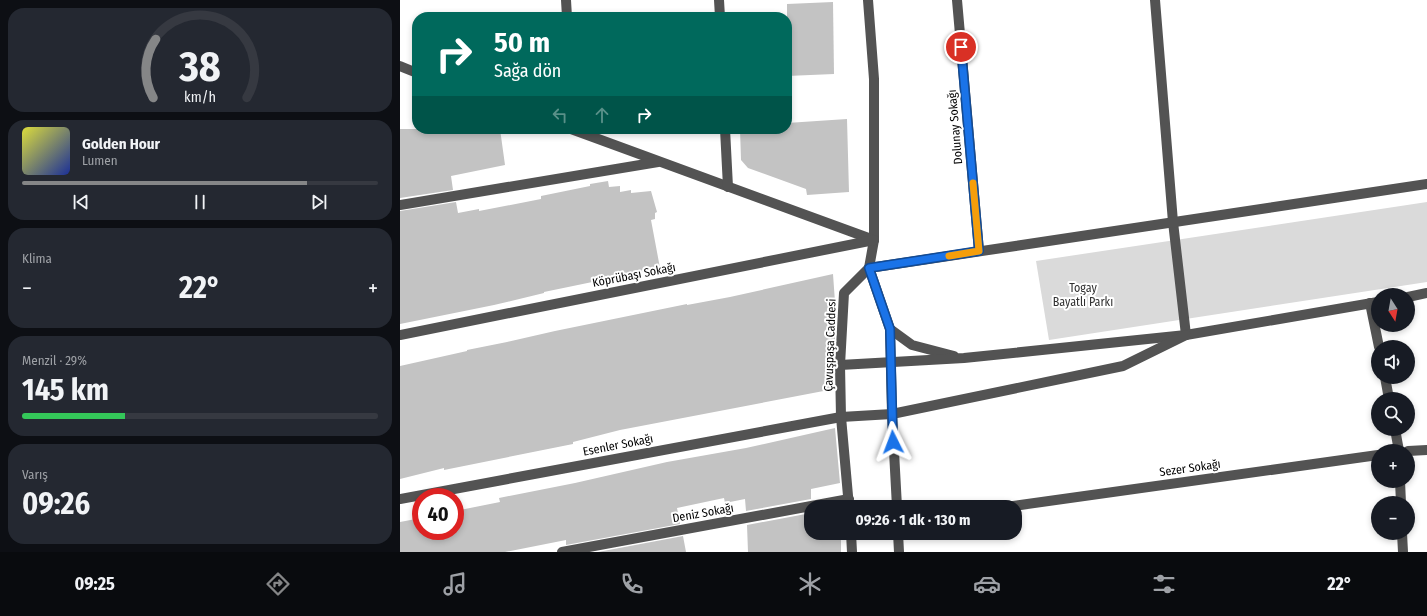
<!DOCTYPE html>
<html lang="tr">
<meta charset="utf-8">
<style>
:root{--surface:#171b24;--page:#242831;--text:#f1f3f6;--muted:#9ea1a6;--line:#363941;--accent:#858687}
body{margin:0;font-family:"Fira Sans Condensed",sans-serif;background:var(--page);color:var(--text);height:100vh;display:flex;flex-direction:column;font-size:15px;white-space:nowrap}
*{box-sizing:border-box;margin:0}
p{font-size:13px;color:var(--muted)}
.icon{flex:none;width:22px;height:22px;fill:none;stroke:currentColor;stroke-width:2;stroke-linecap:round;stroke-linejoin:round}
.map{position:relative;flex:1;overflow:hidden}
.panel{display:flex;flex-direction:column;gap:8px;padding:8px;background:#0d0f14;width:400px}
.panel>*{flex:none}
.guide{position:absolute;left:12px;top:12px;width:380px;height:122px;border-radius:16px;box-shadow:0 2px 6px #0003;background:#00695c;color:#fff;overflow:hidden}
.needle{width:26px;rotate:169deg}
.controls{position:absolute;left:971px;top:288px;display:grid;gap:8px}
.controls a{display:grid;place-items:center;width:44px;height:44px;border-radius:50%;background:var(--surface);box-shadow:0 2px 6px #0003;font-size:20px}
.speed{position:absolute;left:12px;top:488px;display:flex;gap:8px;font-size:20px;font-weight:700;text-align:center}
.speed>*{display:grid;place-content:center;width:52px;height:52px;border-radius:50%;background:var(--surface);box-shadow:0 2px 6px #0003;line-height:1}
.speed .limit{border:6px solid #d22;background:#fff;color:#111}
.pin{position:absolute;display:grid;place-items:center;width:34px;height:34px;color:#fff;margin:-17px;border:2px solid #fff;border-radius:50%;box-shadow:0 1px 4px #0007}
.me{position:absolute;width:44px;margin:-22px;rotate:357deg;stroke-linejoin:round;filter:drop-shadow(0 0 3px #0008)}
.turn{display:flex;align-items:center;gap:14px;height:84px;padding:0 16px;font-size:18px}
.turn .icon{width:52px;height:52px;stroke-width:2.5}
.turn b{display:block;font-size:28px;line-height:34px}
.lanes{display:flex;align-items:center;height:38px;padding:0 16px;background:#0003;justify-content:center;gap:20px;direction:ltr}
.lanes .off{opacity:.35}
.big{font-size:30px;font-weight:700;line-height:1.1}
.panel .widget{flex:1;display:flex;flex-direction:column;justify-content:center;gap:6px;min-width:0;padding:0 14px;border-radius:16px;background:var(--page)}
.panel .dial{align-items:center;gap:0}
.dial svg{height:104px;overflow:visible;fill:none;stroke:var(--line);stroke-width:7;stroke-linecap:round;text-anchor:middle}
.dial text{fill:var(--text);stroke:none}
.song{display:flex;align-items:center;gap:12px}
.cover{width:48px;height:48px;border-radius:6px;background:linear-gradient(135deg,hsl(60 70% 55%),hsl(230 70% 35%))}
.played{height:4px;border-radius:2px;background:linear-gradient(90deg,var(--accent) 80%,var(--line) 80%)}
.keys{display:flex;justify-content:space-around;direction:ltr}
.heat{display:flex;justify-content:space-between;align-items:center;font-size:22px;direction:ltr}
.charge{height:6px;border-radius:3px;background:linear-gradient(90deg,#34c759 29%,var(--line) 0)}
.trip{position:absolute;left:404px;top:500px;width:218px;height:40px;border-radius:16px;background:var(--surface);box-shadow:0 2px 6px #0003;font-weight:700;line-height:40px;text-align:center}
.tab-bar{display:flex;height:64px;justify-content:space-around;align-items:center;background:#090b0e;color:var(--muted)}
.tab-bar .icon{width:28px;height:28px}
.tab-bar .selected{color:var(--accent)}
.tab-bar b{font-size:18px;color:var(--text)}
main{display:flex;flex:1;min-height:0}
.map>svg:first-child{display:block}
.green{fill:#dadada}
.building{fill:#c3c3c3}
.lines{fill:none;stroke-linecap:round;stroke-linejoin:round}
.minor{stroke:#535353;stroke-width:10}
.route-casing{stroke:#114b97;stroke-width:10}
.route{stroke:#1a73e8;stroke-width:7}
.slow{stroke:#f59e0b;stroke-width:7}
.labels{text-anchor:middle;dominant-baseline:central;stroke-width:4;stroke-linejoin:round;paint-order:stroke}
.street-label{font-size:12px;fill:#000;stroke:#fff}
.park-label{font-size:12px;fill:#313131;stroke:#fff}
</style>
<main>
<section class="panel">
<div class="widget dial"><svg viewBox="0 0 100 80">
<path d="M14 69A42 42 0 1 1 86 69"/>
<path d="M14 69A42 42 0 0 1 16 24" stroke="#858687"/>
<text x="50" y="56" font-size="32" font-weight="700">38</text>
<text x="50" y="72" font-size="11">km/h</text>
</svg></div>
<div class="widget">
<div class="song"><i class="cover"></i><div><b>Golden Hour</b><p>Lumen</p></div></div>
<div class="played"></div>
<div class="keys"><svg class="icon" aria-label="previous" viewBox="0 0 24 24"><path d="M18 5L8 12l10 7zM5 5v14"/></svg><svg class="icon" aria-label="pause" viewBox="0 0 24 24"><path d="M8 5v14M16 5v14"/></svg><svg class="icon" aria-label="next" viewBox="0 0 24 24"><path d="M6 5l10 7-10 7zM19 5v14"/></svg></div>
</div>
<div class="widget"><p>Klima</p>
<div class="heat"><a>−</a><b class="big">22°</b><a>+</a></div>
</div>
<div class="widget"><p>Menzil · 29%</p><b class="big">145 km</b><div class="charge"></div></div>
<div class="widget"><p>Varış</p><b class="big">09:26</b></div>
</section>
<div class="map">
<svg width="1027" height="552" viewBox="0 0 1027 552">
<rect width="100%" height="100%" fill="#fff"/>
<polygon class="green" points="1027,202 1027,282 649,340 636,261"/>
<g class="building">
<polygon points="433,2 434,74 387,76 387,4"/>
<polygon points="447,119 449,192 407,195 406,189 348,168 341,160 340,129 387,129 387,123"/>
<polygon points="0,129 67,129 67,131 79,129 100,129 105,165 51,176 53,190 0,198"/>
<polygon points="208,181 209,187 220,186 220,192 231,190 231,193 251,191 257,212 255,213 255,219 251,220 260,268 144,292 144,293 94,305 0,324 0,211 56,202 58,213 79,209 79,211 141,199 141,196 190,186 190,184"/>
<polygon points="433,274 436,316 436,324 433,325 435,337 434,389 220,430 173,442 173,444 44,470 44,468 0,479 0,366 67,351 67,350 107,342 155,331 287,304 287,305 330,297"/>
<polygon points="435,428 440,483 411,489 411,499 346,511 345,499 325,503 324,498 277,508 280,524 166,545 166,540 105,552 0,552 0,522 21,518 21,531 55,531 55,511 100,502 99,498 175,483 267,462 346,448"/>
<polygon points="411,513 411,533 441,533 441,552 348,552 347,525"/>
<polygon points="283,536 286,552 198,552"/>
</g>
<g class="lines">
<g class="minor">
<polyline points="166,0 167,17"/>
<polyline points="319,0 320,17"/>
<polyline points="468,0 474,79 474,240 469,268 490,329 492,414 497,507"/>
<polyline points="557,0 579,251"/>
<polyline points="755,0 773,222 786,335"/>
<polyline points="0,66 17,73"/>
<polyline points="171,129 474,240"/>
<polyline points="325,129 328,187"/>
<polyline points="0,205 258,162"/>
<polyline points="469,268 1027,184"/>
<polyline points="1008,297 1027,293"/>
<polyline points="970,303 979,347"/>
<polyline points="490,329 512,345 554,356"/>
<polyline points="0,335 474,240"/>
<polyline points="440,365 564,358 786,335 978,302"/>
<polyline points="985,377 989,399"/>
<polyline points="995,429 999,451"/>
<polyline points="1008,451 1027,450"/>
<polyline points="1000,481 1001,503"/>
<polyline points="0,499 441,417 492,414 723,366 786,335"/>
<polyline points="449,507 441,417 440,365 444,293 469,268"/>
<polyline points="606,507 978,455"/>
<polyline points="451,533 452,552"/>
<polyline points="498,533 499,552"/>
<polyline points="1002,533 1003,552"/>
<polyline points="162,552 449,499"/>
</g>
</g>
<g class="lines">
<defs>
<polyline id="route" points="493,442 490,329 469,268 579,251 561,47"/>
</defs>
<use href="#route" class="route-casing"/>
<use href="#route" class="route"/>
<polyline class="slow" points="549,256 579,251 573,183"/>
</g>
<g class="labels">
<g class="street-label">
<text transform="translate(555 127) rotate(-95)">Dolunay Sokağı</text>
<text transform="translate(234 275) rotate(-11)">Köprübaşı Sokağı</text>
<text transform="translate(430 345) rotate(-88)">Çavuşpaşa Caddesi</text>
<text transform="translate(218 445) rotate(-11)">Esenler Sokağı</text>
<text transform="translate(790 468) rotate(-8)">Sezer Sokağı</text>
<text transform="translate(303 513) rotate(-10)">Deniz Sokağı</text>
</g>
<g class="park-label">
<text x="683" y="288">Togay<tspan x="683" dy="14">Bayatlı Parkı</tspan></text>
</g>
</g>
</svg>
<div class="controls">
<a><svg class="needle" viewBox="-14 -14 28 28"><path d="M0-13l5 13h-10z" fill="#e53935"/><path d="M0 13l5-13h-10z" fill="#9ea1a6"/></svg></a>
<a><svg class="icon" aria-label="sound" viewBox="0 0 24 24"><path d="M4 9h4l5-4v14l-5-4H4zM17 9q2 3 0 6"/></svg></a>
<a><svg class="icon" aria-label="search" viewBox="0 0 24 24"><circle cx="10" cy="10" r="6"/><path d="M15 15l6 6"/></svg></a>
<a>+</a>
<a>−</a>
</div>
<div class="speed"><div class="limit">40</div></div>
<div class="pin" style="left:561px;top:47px;background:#d93025"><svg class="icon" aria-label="arrive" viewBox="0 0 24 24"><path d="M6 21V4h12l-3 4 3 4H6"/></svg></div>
<svg class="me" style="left:493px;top:442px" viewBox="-20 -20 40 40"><path d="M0-17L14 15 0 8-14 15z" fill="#1a73e8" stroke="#fff" stroke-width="4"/></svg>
<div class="trip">09:26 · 1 dk · 130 m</div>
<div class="guide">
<div class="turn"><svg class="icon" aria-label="right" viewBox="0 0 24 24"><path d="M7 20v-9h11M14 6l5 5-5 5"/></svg><div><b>50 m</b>Sağa dön</div></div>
<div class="lanes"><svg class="icon off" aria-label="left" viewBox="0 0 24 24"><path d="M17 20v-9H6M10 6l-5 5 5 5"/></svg><svg class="icon off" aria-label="ahead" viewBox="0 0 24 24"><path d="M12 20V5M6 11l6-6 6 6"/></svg><svg class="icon" aria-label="right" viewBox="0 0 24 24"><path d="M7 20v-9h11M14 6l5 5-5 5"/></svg></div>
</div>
</div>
</main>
<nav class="tab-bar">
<b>09:25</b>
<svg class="icon selected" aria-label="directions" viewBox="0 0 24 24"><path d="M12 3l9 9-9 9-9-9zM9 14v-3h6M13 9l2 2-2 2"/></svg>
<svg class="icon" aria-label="music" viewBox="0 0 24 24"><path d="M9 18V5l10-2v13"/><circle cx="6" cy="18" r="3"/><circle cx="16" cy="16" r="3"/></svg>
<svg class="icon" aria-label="phone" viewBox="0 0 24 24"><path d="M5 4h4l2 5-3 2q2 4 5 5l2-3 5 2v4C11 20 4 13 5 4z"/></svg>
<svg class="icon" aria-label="climate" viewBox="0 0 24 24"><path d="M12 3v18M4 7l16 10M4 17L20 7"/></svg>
<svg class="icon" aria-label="car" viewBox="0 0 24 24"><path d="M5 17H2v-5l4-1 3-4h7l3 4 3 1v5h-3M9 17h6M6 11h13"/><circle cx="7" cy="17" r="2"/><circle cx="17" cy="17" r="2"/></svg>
<svg class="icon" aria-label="filters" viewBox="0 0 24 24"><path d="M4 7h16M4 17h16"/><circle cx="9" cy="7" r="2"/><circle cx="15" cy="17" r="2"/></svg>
<b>22°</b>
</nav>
